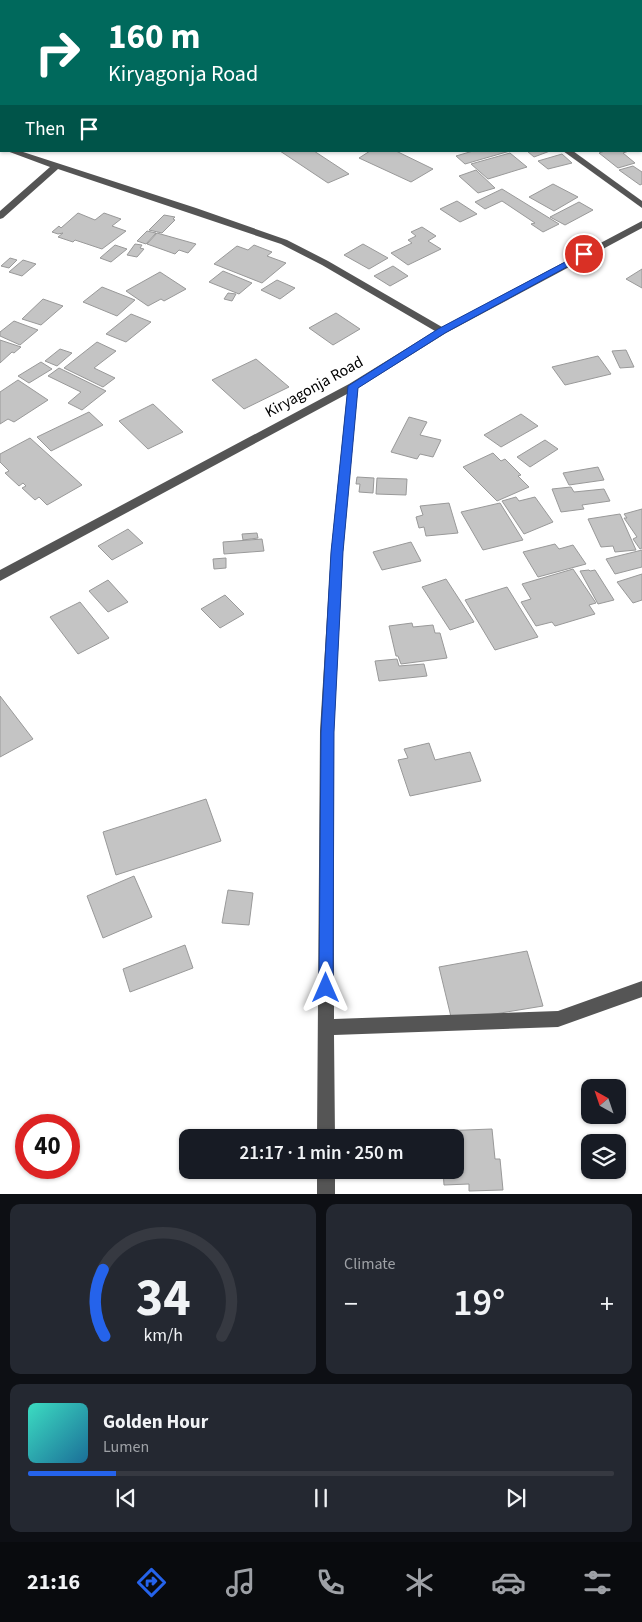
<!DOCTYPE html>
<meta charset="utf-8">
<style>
:root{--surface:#171b24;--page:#242831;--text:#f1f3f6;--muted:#9ea1a6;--line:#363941;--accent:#2563eb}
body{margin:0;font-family:"Source Sans 3",sans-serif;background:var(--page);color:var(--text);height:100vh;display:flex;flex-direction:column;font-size:19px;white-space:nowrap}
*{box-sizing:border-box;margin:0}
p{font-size:16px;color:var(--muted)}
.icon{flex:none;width:28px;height:28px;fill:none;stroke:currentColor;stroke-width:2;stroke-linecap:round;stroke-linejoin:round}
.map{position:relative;height:1194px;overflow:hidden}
.side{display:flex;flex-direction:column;gap:10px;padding:10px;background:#0d0f14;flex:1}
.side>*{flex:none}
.banner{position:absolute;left:0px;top:0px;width:642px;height:152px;box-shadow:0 1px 4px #0004;background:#00695c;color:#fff;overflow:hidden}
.needle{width:32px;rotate:320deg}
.controls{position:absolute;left:581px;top:1079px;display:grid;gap:10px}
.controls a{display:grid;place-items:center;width:45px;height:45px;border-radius:10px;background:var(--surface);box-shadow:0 1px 4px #0004;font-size:25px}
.speed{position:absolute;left:15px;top:1114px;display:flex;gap:10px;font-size:25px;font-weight:700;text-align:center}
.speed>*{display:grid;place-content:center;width:65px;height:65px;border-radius:50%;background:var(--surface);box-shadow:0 1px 4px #0004;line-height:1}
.speed .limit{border:8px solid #d22;background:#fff;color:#111}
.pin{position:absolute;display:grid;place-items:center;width:42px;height:42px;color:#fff;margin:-21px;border:2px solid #fff;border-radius:50%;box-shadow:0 1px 5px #0007}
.me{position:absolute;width:55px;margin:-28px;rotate:0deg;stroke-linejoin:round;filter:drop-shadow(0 0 4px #0008)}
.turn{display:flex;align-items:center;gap:18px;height:105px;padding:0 25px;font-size:22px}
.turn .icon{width:65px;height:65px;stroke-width:2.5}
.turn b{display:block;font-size:35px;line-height:42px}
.then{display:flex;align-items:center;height:48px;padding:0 25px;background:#0003;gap:10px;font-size:19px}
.big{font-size:38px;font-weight:600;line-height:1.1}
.side .widget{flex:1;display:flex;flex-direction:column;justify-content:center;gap:8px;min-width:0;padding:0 18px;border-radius:10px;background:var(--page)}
.side .dial{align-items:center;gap:0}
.dial svg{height:130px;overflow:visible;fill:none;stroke:var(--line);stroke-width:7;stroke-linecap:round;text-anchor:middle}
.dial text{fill:var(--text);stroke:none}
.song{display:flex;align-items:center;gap:15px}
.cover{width:60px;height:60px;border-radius:8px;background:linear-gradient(135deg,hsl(170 70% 55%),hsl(200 70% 35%))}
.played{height:5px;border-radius:2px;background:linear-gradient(90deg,var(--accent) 15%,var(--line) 15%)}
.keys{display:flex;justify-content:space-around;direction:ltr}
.heat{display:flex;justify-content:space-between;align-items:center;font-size:28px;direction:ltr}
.side .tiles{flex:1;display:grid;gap:10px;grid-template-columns:1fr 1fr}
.widget:last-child{grid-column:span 2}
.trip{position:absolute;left:179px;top:1129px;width:285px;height:50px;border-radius:10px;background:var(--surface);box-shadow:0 1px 4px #0004;font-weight:600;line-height:50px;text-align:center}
.dock{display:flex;height:80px;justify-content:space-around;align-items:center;background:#090b0e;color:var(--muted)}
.dock .icon{width:35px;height:35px}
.dock .active{color:var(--accent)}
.dock b{font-size:22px;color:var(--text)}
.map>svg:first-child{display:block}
.building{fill:#c4c4c4;stroke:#999}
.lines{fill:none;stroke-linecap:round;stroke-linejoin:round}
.minor{fill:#555;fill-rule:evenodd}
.route{fill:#2563eb;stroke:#184099}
.labels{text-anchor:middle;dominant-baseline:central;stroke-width:4;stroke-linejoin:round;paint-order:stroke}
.street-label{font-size:16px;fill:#000;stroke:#fff}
</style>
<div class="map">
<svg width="642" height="1195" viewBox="0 0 642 1195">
<rect width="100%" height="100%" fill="#fff"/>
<g class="building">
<polygon points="280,151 314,151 349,174 328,183"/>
<polygon points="370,151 396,151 433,169 411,182 359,158"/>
<polygon points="473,151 510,151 465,164 456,156"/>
<polygon points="527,151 550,151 534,157"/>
<polygon points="605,151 629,151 623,153 635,163 618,168 599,153"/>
<polygon points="510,153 527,167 488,179 471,164"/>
<polygon points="562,154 572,163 548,169 538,161"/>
<polygon points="633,166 642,172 642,184 640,185 619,170"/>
<polygon points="476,170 495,188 478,193 459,176"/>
<polygon points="553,184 578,197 554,211 529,197"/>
<polygon points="502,189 559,224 543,232 531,224 535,223 502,201 485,209 475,202"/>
<polygon points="457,201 477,214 460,222 440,209"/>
<polygon points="579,202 593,210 565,225 550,217"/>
<polygon points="78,213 95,220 104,213 121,219 112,226 126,231 102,249 75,240 73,242 58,237 63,233 58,234 52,232 59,226 61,228"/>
<polygon points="164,215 175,217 173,219 175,220 162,233 149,230"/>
<polygon points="422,227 436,236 428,241 441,249 408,265 391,253 412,243 408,240 416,236 411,232"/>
<polygon points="147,231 156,233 146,244 137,241"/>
<polygon points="157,233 196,244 188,253 179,250 175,254 147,244"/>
<polygon points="135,244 142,245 140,248 144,249 137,257 127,255"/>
<polygon points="363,244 388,258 369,269 344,255"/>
<polygon points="115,245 127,249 111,262 100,258"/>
<polygon points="254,245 272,252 267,256 286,263 262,283 214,264 237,246 248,250"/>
<polygon points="10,258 17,260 9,268 1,266"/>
<polygon points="23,260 36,264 22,276 9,272"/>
<polygon points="393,266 408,276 390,286 374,276"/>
<polygon points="642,269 642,288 626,279"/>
<polygon points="223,271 252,283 239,294 209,282"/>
<polygon points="160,272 186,289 164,301 161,299 148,306 126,291"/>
<polygon points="277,280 295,288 280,299 261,290"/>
<polygon points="102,287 135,300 117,316 83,302"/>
<polygon points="228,293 236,294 232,301 224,299"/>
<polygon points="43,299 63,306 41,325 22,319"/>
<polygon points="336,313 360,329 333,345 309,328"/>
<polygon points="131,314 151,322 126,342 106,334"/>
<polygon points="14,321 38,330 20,345 0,336 0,332"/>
<polygon points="0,340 21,347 14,353 12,352 0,363"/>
<polygon points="97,342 116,351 94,368 115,378 103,387 64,368"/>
<polygon points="60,349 72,353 57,366 45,361"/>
<polygon points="626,350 634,367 620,368 612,351"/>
<polygon points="598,356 611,374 565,385 552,367"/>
<polygon points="256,359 289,387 244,409 212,380"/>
<polygon points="41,362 52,369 29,383 18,376"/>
<polygon points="59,368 106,391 82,410 68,403 81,392 48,376"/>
<polygon points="18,380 48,400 14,422 8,419 0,424 0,392"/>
<polygon points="153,404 183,432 148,449 119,421"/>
<polygon points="89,412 103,425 51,451 37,437"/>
<polygon points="521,414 538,426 501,447 484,435"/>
<polygon points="409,417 427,422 420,435 441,440 433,457 420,454 417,459 391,452"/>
<polygon points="30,438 82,485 47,505 39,497 35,500 22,488 26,486 23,483 19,486 5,473 9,471 0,462 0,454"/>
<polygon points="545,440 558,449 530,467 517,457"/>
<polygon points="493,453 501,461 505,459 521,475 518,476 529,487 497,501 463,467"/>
<polygon points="598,467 604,480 569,485 563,473"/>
<polygon points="357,477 374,478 373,493 359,492 360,484 356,484"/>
<polygon points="377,478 407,479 406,495 376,494"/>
<polygon points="571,487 574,492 604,489 610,501 582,505 584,509 561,512 552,489"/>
<polygon points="516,497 519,501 535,497 553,522 524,534 502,501"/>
<polygon points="449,503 458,533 426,536 424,527 419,528 416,517 423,515 420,506"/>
<polygon points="500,503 523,540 483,550 461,512"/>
<polygon points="642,509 642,548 640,549 633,539 637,537 624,518 627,518 624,514"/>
<polygon points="620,514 636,550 615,552 613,546 601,547 588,519"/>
<polygon points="128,529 143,543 112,560 98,546"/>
<polygon points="257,533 258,538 243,540 242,534"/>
<polygon points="262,539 264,551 224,554 223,542"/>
<polygon points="411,542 421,561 382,570 373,552"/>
<polygon points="555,544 559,549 573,545 586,564 538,577 523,552"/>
<polygon points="642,550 642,567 615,574 606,559"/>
<polygon points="226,558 226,568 214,569 213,559"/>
<polygon points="573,569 596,603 589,605 595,614 555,626 552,622 536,626 521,602 531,599 522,584"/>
<polygon points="589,570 590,571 595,570 614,600 598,604 580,571"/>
<polygon points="642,574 642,600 633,603 617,582"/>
<polygon points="446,579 474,622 450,630 422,587"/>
<polygon points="108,580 128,602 108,612 89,591"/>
<polygon points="507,587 538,637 495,650 465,600"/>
<polygon points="225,595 244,614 220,628 201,609"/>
<polygon points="80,602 109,638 78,654 50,617"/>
<polygon points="412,623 413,627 433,625 435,633 440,633 447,658 401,664 398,656 396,656 389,626"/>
<polygon points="397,659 399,666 424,664 427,676 379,681 375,661"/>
<polygon points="0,696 33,739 0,757"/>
<polygon points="429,743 435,760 470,752 481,781 410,796 398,760 408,758 404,749"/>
<polygon points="206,799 221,841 116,875 103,832"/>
<polygon points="134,876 152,917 103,938 87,896"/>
<polygon points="228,890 253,893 249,925 222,923"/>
<polygon points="185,945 193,968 130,992 123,969"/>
<polygon points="527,951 543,1006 452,1021 439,967"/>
<polygon points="492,1129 495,1159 500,1159 503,1190 469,1191 469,1184 444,1185 443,1170 455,1170 455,1138 440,1138 439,1131"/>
</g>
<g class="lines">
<g class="minor">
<polygon points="385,0 393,0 394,1 386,1"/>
<rect x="0" y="141" width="1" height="6"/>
<polygon points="7,151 20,151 196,208 287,240 328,261 442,327 642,221 642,228 446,333 358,388 343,552 334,731 334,1019 558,1011 642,981 642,997 558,1027 334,1035 335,1138 317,1138 320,731 331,552 347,394 0,581 0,570 349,384 435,331 322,265 281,244 58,169 3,218 0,219 0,211 50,167"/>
<polygon points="563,151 573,151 642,201 642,208"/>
<rect x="317" y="1170" width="18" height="25"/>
</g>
</g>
<polygon class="route" points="584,252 587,253 587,256 445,333 358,388 343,552 334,732 333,988 331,993 326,995 321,993 319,988 321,732 331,552 348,386 438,329"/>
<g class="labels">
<g class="street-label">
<text transform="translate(314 387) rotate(-29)">Kiryagonja Road</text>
</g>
</g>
</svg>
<div class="controls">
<a><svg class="needle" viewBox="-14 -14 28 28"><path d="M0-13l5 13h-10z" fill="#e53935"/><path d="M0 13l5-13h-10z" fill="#9ea1a6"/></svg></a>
<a><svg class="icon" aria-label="layers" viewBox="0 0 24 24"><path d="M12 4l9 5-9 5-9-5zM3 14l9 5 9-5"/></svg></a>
</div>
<div class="speed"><div class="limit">40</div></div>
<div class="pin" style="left:584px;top:254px;background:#d93025"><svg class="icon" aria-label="arrive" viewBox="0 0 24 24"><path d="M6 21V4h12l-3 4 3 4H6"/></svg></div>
<svg class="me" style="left:326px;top:988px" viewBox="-20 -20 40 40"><path d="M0-17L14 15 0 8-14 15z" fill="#2563eb" stroke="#fff" stroke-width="4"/></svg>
<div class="trip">21:17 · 1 min · 250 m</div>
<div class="banner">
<div class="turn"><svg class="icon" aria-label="right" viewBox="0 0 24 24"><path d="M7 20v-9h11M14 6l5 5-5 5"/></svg><div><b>160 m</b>Kiryagonja Road</div></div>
<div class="then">Then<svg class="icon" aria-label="arrive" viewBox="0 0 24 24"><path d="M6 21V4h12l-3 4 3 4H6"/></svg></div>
</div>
</div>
<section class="side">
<div class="tiles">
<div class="widget dial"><svg viewBox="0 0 100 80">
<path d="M14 69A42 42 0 1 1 86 69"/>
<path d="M14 69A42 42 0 0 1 13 28" stroke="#2563eb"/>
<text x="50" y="56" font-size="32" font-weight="700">34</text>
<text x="50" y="72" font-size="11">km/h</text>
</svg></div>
<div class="widget"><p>Climate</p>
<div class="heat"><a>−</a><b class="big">19°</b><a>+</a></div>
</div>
<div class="widget">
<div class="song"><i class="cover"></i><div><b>Golden Hour</b><p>Lumen</p></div></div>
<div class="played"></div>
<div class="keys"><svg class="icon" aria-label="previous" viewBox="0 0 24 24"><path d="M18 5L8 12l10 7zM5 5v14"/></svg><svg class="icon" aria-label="pause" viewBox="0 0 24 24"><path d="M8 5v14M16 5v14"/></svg><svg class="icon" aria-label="next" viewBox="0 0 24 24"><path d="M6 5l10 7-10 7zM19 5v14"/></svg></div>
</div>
</div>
</section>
<nav class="dock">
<b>21:16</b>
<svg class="icon active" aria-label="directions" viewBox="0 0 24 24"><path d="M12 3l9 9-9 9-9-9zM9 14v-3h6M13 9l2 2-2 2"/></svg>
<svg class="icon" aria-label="music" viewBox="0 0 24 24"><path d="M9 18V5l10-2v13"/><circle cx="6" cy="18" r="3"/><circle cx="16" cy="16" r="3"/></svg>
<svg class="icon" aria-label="phone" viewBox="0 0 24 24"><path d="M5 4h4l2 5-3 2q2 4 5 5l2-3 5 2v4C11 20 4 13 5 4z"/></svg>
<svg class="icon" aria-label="climate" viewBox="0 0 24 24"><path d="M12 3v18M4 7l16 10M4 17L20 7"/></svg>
<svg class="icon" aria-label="car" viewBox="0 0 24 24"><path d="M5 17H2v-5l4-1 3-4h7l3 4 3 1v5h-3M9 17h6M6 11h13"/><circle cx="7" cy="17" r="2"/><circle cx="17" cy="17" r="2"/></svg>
<svg class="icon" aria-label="filters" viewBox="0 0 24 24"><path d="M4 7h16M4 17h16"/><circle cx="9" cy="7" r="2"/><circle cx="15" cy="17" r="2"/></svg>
</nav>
